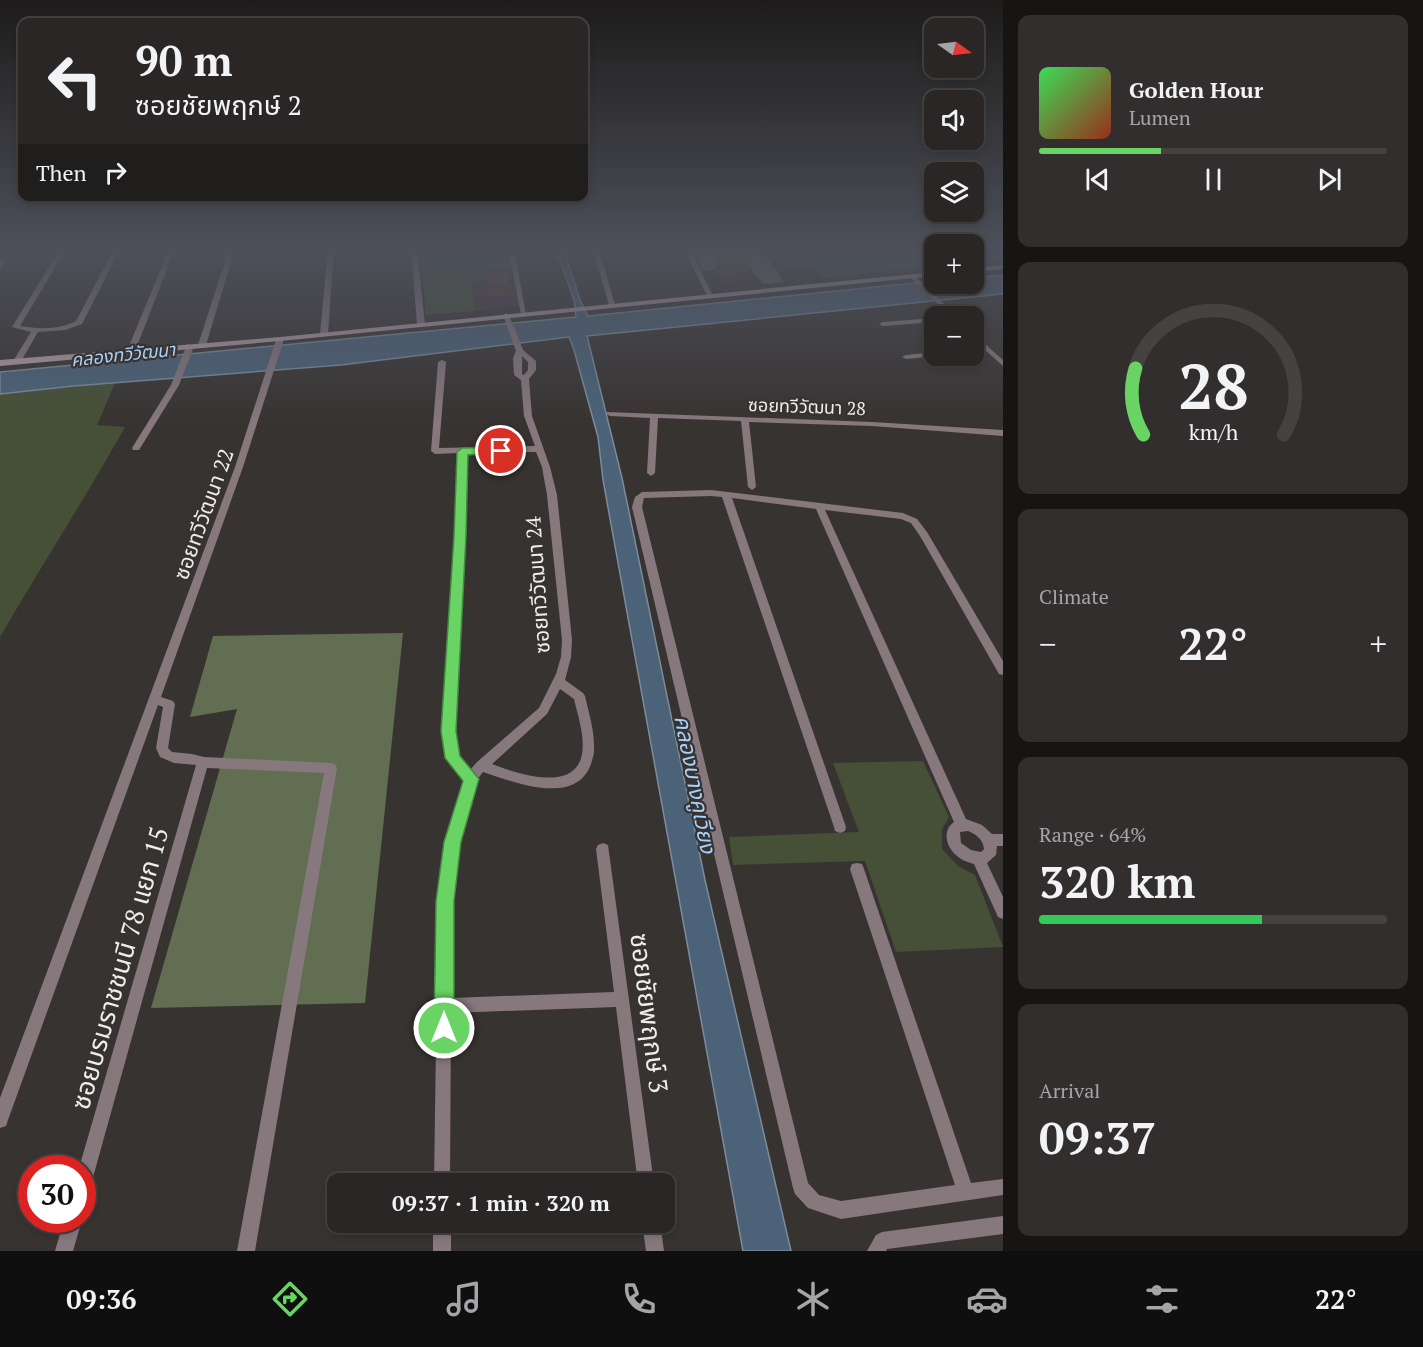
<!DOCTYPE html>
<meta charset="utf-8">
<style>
:root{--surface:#292625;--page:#312e2d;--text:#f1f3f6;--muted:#a5a5a7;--line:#454342;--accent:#69d464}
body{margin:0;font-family:"PT Serif","Noto Sans Thai",serif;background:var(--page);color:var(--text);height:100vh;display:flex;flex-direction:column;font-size:22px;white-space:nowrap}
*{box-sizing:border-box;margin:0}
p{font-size:20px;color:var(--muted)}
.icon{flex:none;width:33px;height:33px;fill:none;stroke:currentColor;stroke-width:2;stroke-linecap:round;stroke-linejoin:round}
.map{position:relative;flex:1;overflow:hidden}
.side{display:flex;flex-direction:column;gap:15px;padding:15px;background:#171514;width:420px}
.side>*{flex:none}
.hud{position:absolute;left:18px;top:18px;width:570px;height:183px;border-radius:12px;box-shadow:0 3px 9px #0003,0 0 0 2px var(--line);background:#292625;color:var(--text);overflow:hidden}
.needle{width:39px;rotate:104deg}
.controls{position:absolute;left:924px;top:18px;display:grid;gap:12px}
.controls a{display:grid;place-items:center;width:60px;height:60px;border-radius:12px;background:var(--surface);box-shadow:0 3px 9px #0003,0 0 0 2px var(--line);font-size:30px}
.speed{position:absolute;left:18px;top:1155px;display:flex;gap:12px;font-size:30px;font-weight:700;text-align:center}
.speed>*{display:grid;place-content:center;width:78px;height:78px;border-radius:50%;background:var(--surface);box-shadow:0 3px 9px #0003,0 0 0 2px var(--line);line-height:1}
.speed .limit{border:9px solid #d22;background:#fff;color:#111}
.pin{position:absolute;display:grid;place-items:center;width:51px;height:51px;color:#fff;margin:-26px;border:3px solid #fff;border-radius:50%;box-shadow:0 2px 6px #0007}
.me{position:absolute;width:66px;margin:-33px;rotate:0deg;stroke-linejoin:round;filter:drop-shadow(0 0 4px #0008)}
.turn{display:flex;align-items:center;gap:21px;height:126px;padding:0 18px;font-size:27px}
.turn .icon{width:78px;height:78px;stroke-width:2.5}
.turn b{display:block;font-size:42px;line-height:51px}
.then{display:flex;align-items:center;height:57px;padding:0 18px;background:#0003;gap:12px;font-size:22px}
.big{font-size:45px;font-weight:600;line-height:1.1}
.side .widget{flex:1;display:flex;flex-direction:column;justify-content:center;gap:9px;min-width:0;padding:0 21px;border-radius:12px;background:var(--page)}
.side .dial{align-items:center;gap:0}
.dial svg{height:156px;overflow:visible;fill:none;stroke:var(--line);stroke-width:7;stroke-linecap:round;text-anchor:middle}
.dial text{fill:var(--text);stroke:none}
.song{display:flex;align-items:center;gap:18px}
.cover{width:72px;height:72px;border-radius:9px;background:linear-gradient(135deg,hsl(130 70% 55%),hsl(10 70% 35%))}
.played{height:6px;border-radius:3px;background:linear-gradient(90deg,var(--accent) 35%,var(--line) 35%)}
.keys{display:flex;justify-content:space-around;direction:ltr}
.heat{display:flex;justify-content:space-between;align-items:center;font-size:33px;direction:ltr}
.charge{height:9px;border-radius:4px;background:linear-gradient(90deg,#34c759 64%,var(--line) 0)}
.trip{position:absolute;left:327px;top:1173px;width:348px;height:60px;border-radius:12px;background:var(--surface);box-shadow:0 3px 9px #0003,0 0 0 2px var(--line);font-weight:600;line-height:60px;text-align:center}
.tab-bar{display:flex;height:96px;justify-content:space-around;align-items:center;background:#100f0f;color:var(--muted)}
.tab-bar .icon{width:42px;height:42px}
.tab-bar .on{color:var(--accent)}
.tab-bar b{font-size:27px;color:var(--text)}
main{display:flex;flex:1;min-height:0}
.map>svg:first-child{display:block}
.commercial{fill:#49353c}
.green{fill:#465036}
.forest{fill:#626e51}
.water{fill:#4b6279;stroke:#7c8c9b;stroke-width:1.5}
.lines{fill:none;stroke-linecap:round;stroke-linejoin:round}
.minor{fill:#87787e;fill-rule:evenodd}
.secondary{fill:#b69da7;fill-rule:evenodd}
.wall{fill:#543e2e}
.shaded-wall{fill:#453225}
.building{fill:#624835;stroke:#453225;stroke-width:1.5}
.route{fill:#69d464;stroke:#448a41;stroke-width:1.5}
.labels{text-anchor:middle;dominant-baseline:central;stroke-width:4.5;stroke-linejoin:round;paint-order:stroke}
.far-water-label{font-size:18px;font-style:italic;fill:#a7d2fe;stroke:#373331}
.far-street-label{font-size:18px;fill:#f0edeb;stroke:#373331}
.street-label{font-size:21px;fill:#f0edeb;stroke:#373331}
.water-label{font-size:22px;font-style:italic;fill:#a7d2fe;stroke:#373331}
.near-street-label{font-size:26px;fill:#f0edeb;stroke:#373331}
</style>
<main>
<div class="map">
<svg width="1003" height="1251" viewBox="0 0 1003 1251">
<rect width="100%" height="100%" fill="#373331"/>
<g class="commercial">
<polygon points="974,249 1003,249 1003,260 975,263"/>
<polygon points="512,280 520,306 475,311 471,282"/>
</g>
<g class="green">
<polygon points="420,249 505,249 512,280 471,282 475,311 426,315"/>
<polygon points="801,249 934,249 934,267 823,278"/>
<path d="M115,383l-18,42 28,2c-40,72 -84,139 -125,210v-243z"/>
<polygon points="923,761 949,817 942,829 942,849 958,866 975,875 1003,947 896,952 865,861 733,865 729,837 859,832 833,763"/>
</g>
<g class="forest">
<polygon points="692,249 762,249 784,282 763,284 749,267 703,271"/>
<polygon points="403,633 365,1003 151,1008 237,709 190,717 213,636"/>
</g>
<polygon class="water" points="556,249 564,249 580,300 588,316 934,281 934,284 974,284 974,278 1003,275 1003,294 587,336 622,478 705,880 791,1251 743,1251 603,480 598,437 574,350 569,337 341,365 74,386 0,394 0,372 576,317 574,300"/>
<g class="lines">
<g class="minor">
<path d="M60,249h6l-46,77c19,3 39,4 56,-5l38,-72h6l-38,75 -17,6 -27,2 -18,31h-6l-1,-2 18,-29 -19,-5z"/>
<polygon points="169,249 175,249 135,351 128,353 127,351"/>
<polygon points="229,249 235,249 206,345 199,347 198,345"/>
<polygon points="328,249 334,249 328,334 324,336 320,334"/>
<polygon points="411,249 417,249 425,324 421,326 417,324"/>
<polygon points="508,249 514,249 526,315 521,314"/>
<polygon points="593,249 599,249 615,305 614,306 609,305"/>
<polygon points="684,249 690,249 713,296 712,297 707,296"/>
<polygon points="0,258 6,261 2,268 0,269"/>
<polygon points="911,276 915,276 957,316 950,316 911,278"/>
<path d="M506,313l3,2 14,35 13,11v9l-7,9 3,37 18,51 7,28 15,145 -1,17 -6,23 18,13 2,3c4,18 10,36 9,55 0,4 -2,9 -3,13 -15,43 -78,18 -108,8l-7,9 -18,61 -6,59 -1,97 163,-6 -18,-143 2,-4 5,-2 5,2 46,339h-16l-22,-177 -165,6 -1,171h-16l4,-283 8,-59 18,-61 -10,-12 -8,-17 -4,-33 13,-183 3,-83 -23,1 -4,-3 7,-89 4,-2 4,2 -7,86 96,-2 -11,-30 -3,-36 -7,-5 -1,-17 3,-7 -13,-36zM522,356l6,6v8l-4,5 -2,-1zM536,452l6,15 5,28 15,145 -1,17 -5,17 -17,34 -62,54 -7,8 -12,-18 -4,-33 11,-183 1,-83zM560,689l14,10c4,17 11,37 8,55 -7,40 -66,19 -90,10l55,-50z"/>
<polygon points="934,318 934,322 883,326 879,324 883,322"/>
<polygon points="974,334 1003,360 1003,366 974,340"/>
<polygon points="277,337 284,339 243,467 161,697 173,701 175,704 168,748 172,752 192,754 204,757 331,763 335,764 337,768 255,1251 237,1251 324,773 207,768 90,1188 88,1194 82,1196 82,1168 79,1168 196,765 174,763 160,757 156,748 163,707 158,705 8,1120 6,1126 0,1128 0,1098 235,467"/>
<polygon points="187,344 194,346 179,385 139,450 133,450 132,448 171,385"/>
<polygon points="934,352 934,356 937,356 906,359 902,357 906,355"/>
<polygon points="607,412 872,422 1003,430 1003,436 872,426 749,422 756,487 752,490 748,487 741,421 658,418 655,473 651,476 647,473 650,418 610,416 606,414"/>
<path d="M711,490l192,23 14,6 10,13 76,129v14l-4,-1 -79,-138 -9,-13 -10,-4 -76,-9 141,309 16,6 10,9h11v12h-6l-1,9 -9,8 16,34v22l-5,-2 -24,-53c-7,-2 -13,-4 -18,-9 -10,-8 -14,-25 -2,-33l-138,-313 -84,-11 114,329 -1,4 -5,2 -5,-2 -1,-4 -112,-330 -11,-1 -67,2 -2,9 166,676 11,12 22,6 114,-16 -105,-316 2,-5 5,-1 5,1 2,5 107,314 32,-4v16l-162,24 -33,-11 -13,-14 -2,-6 -161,-681 3,-10 7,-5zM968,831c8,3 15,8 16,18l-3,3 -10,-2 -10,-7 -1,-11z"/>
<polygon points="1003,1216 1003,1234 887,1249 886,1251 867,1251 876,1235 882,1232"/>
<polygon points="64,1220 82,1220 73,1251 55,1251"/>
<rect x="433" y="1222" width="18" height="29"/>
<polygon points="642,1222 660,1222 664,1251 646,1251"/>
</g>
<g class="secondary">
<polygon points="1003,265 1003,269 974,272 974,268"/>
<polygon points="934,272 934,276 280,341 0,366 0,360 280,337"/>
</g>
</g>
<g class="wall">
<polygon points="768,249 806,249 813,258 810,268 783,268"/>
<polygon points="718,261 753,271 750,282 728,284 716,271"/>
<polygon points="485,272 510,285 510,295 488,297 485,282"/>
</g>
<polygon class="shaded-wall" points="753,271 750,282 728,284 730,274"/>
<g class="building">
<polygon points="779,249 806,249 813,258 786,258"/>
<polygon points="741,258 753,271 730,274 718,261"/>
<polygon points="507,271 510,285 488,286 485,272"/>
</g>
<linearGradient id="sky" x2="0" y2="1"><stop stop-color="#1e1c1b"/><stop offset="0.59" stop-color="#4d505a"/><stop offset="1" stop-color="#4d505a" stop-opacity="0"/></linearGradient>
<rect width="1003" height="424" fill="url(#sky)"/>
<polygon class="route" points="501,447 506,451 504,453 468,455 466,536 456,731 460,756 479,779 461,842 454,901 454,1028 451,1035 444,1038 437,1035 434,1028 436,901 444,842 463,781 445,758 441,731 454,536 457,452 462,448"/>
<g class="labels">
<g class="far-water-label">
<text transform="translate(123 354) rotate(-6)">คลองทวีวัฒนา</text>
</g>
<g class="far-street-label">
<text transform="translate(807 406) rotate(2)">ซอยทวีวัฒนา 28</text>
</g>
<g class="street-label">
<text transform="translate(203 514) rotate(-70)">ซอยทวีวัฒนา 22</text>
<text transform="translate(537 585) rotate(-94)">ซอยทวีวัฒนา 24</text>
</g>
<g class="water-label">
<text transform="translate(696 784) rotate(79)">คลองบางคูเวียง</text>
</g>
<g class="near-street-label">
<text transform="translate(119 968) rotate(-74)">ซอยบรมราชชนนี 78 แยก 15</text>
<text transform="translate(650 1013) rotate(83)">ซอยชัยพฤกษ์ 3</text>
</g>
</g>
</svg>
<div class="controls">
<a><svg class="needle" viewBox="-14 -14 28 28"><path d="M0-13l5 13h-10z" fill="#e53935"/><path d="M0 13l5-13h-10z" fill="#a5a5a7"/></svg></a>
<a><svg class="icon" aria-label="sound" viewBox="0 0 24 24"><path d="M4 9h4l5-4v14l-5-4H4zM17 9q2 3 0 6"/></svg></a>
<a><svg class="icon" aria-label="layers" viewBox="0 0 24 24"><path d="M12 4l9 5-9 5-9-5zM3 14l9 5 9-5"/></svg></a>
<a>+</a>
<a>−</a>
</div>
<div class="speed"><div class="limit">30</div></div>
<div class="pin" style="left:501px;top:451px;background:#d93025"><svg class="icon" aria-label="arrive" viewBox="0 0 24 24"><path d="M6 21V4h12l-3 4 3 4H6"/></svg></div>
<svg class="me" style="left:444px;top:1028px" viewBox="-20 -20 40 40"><circle r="17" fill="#69d464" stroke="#fff" stroke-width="3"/><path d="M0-11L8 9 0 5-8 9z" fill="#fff"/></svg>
<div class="trip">09:37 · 1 min · 320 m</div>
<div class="hud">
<div class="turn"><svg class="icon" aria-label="left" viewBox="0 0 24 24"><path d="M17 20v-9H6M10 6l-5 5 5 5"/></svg><div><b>90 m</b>ซอยชัยพฤกษ์ 2</div></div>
<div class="then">Then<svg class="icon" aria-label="right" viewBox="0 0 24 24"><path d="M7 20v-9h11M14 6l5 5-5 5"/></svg></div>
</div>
</div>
<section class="side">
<div class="widget">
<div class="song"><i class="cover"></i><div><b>Golden Hour</b><p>Lumen</p></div></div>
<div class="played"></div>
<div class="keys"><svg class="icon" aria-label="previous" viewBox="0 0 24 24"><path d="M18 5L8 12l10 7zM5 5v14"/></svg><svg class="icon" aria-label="pause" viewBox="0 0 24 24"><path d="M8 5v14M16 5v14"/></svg><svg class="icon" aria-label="next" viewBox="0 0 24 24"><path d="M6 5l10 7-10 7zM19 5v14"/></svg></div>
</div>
<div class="widget dial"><svg viewBox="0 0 100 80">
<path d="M14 69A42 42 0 1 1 86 69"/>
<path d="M14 69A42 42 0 0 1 10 35" stroke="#69d464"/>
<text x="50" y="56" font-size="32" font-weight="700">28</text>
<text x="50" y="72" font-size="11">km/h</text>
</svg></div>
<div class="widget"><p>Climate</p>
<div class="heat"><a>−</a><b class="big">22°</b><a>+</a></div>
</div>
<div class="widget"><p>Range · 64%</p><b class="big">320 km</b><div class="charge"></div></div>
<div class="widget"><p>Arrival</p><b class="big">09:37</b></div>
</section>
</main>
<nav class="tab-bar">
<b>09:36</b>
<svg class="icon on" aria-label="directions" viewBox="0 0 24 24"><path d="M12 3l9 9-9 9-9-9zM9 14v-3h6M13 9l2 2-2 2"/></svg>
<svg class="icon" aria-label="music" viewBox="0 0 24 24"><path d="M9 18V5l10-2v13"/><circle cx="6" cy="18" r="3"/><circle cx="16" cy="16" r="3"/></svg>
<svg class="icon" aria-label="phone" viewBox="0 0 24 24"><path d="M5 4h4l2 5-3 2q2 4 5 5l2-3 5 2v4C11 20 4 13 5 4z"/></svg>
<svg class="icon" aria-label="climate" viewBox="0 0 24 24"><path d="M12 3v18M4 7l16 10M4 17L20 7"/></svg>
<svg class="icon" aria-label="car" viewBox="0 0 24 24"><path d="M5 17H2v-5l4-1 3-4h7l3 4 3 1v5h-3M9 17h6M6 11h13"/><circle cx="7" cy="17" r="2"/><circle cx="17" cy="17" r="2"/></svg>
<svg class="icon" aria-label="filters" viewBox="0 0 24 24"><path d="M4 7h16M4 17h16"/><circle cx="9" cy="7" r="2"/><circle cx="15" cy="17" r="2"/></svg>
<b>22°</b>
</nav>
